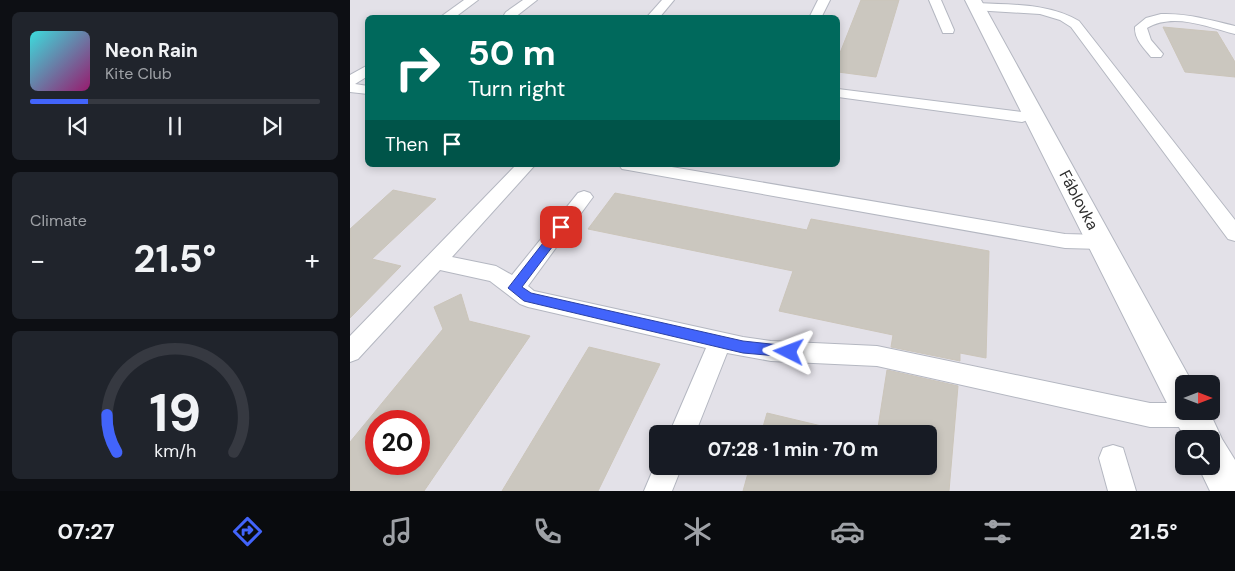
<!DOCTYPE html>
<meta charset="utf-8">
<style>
:root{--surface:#171b24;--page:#20242c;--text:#f1f3f6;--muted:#9ea1a6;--line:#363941;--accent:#4264fb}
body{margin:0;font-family:"DM Sans",sans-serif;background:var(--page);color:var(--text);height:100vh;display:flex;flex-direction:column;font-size:19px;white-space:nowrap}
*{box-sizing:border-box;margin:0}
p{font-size:16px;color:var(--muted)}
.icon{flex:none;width:28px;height:28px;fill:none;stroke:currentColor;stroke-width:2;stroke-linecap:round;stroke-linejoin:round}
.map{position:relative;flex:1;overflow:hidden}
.side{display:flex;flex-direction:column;gap:12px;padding:12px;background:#0d0f14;width:350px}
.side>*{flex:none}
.banner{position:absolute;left:15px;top:15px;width:475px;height:152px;border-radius:8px;box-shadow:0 2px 8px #0003;background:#00695c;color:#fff;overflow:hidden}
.needle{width:32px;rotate:90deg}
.controls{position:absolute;left:825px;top:375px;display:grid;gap:10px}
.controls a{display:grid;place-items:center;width:45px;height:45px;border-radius:8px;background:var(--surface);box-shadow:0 2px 8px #0003;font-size:25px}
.speed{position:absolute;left:15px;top:410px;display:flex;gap:10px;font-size:25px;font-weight:700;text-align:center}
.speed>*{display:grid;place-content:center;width:65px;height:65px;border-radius:50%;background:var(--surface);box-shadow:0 2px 8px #0003;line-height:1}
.speed .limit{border:8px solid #d22;background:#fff;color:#111}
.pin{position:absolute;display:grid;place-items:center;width:42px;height:42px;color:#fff;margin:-21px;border-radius:10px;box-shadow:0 2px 8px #0006}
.me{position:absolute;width:55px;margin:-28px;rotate:273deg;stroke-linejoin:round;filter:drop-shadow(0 0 4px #0008)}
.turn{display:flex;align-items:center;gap:18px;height:105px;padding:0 20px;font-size:22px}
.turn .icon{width:65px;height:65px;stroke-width:2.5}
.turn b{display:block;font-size:35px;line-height:42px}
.then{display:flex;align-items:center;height:48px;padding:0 20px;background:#0003;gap:10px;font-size:19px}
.big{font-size:38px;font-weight:700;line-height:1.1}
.side .tile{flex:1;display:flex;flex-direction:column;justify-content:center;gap:8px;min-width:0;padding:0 18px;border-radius:8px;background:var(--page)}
.side .dial{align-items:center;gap:0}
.dial svg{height:130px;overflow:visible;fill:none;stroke:var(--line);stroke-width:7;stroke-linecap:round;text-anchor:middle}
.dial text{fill:var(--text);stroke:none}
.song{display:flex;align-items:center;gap:15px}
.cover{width:60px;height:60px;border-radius:8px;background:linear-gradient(135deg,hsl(180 70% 55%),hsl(320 70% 35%))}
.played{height:5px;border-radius:2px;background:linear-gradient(90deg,var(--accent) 20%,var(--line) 20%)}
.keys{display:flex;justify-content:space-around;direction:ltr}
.heat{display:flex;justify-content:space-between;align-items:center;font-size:28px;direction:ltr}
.trip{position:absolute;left:299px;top:425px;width:288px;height:50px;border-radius:8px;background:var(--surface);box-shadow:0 2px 8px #0003;font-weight:700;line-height:50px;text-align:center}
.dock{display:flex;height:80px;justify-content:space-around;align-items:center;background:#090b0e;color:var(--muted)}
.dock .icon{width:35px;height:35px}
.dock .active{color:var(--accent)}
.dock b{font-size:22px;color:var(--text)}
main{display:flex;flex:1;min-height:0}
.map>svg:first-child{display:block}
.industrial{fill:#e3e1e8;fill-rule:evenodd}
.building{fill:#cbc7bf;stroke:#cbc5ba;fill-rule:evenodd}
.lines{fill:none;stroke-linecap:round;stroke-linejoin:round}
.lane-casing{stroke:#b4b7c1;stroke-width:2}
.street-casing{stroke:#b4b7c1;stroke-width:2}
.lane{fill:#fff;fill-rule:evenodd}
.street{fill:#fff;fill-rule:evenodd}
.route{fill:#4264fb;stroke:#2b41a3}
.labels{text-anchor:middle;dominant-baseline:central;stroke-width:4;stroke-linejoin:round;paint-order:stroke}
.street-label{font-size:16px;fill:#2e2e2e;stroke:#fff}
</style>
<main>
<section class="side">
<div class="tile">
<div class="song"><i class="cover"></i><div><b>Neon Rain</b><p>Kite Club</p></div></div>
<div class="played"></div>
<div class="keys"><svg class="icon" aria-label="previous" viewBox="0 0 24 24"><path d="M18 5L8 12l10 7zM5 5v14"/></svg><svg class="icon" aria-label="pause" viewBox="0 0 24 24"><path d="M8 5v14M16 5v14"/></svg><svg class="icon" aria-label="next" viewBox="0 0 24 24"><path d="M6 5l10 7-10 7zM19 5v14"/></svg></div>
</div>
<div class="tile"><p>Climate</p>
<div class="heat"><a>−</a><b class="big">21.5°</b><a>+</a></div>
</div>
<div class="tile dial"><svg viewBox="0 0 100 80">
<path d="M14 69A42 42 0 1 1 86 69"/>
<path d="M14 69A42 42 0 0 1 8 46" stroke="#4264fb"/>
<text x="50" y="56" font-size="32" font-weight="700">19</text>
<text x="50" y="72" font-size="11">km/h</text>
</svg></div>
</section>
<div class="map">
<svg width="885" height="491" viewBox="0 0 885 491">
<rect width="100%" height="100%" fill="#efe9e1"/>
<path class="industrial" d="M0,0h885v491h-885zM18,18h470v147h-470zM834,384h27v27h-27zM26,421h43v43h-43zM308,434h270v32h-270zM834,439h27v27h-27z"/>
<g class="building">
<polygon points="511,0 549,0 526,77 488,72 488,58"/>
<polygon points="813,27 867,32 885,62 885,77 835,72"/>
<polygon points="43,190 86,199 22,259 51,266 0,318 0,229"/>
<polygon points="265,193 457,230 461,219 639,251 636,358 610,353 610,361 541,347 543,335 429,311 443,271 238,229"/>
<path d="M111,294l8,27 61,15 -106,155h-74v-49l93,-113 -9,-22zM26,421h43v43h-43z"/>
<polygon points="239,347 310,364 248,491 152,491"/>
<polygon points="537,370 608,386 599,491 393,491 400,466 578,466 578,434 527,434"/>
<polygon points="417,413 505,434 411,434"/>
</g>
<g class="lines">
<defs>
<g id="lane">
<polygon points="114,0 128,0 104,18 89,18"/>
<polygon points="173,0 187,0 164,18 156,18 154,15 156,12"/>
<polygon points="312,0 324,0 309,18 296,18"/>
<polygon points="468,0 480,0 471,18 459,18"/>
<polygon points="579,0 591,0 604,30 603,33 593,33"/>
<path d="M627,3c36,2 71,0 102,18l156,199v21l-7,-2 -157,-212 -11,-7 -20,-6 -67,-4 -2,-3z"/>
<path d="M811,14c26,-1 49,6 74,12v8c-27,-7 -62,-22 -88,-6l4,12 12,14 -2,3h-10c-7,-9 -17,-18 -16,-30l11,-9z"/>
<polygon points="18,65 18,76 5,84 18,86 18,94 0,92 0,75"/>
<polygon points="488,89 672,112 678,114 680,117 678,120 672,122 488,97"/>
<polygon points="166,165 185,165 102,257 146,266 162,275 228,193 234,191 240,193 243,197 240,201 178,286 184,291 393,337 421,341 527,346 800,403 834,403 834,411 852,411 854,415 850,424 841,427 800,427 527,366 421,361 377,353 345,434 319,434 356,348 178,307 170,304 140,281 90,270 8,359 0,362 0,336"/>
<polygon points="269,165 310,165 715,234 751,235 758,237 761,242 758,247 751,249 715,248 278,170 272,169"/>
<polygon points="763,445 773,448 786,491 758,491 749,458 753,448"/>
<polygon points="308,458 308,466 332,466 322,491 294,491"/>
</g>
<polygon id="street" points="615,0 631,0 843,384 834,384 834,411 859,411 872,439 885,460 885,491 860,491 848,466 861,466 861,439 835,439"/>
</defs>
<use href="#lane" class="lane-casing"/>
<use href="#street" class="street-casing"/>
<use href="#lane" class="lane"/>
<use href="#street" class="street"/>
</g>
<polygon class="route" points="211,223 215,225 217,227 215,230 172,287 181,293 393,341 439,346 444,348 446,352 444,356 439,357 393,353 174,301 158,288 207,225"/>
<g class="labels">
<g class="street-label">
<text transform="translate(729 200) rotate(62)">Fáblovka</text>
</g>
</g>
</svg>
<div class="controls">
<a><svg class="needle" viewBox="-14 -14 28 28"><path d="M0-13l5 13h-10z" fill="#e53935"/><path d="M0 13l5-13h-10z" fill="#9ea1a6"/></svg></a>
<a><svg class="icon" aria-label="search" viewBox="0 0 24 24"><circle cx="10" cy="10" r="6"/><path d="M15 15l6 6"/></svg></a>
</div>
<div class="speed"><div class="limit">20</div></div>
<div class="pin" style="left:211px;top:227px;background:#d93025"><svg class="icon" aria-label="arrive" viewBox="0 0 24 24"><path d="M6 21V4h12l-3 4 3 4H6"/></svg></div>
<svg class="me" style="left:439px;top:352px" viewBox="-20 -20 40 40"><path d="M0-17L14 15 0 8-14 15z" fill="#4264fb" stroke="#fff" stroke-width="4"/></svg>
<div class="trip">07:28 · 1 min · 70 m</div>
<div class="banner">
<div class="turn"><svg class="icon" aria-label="right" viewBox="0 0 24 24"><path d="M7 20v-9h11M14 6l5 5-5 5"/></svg><div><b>50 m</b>Turn right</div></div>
<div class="then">Then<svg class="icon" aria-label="arrive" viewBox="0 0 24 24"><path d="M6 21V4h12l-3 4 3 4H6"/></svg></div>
</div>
</div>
</main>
<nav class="dock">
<b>07:27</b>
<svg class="icon active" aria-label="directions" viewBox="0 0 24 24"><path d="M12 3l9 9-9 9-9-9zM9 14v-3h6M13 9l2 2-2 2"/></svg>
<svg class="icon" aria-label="music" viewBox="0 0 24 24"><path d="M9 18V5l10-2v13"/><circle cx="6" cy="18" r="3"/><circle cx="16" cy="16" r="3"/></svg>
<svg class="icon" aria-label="phone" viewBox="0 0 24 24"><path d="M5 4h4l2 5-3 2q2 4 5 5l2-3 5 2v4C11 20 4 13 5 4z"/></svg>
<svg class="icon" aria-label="climate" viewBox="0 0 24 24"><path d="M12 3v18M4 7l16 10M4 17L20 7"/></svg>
<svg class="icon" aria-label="car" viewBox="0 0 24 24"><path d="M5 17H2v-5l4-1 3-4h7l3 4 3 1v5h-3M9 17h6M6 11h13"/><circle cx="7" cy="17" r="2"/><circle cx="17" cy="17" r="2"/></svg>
<svg class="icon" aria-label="filters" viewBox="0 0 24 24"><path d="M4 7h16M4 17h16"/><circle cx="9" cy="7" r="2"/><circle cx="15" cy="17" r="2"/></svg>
<b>21.5°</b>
</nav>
